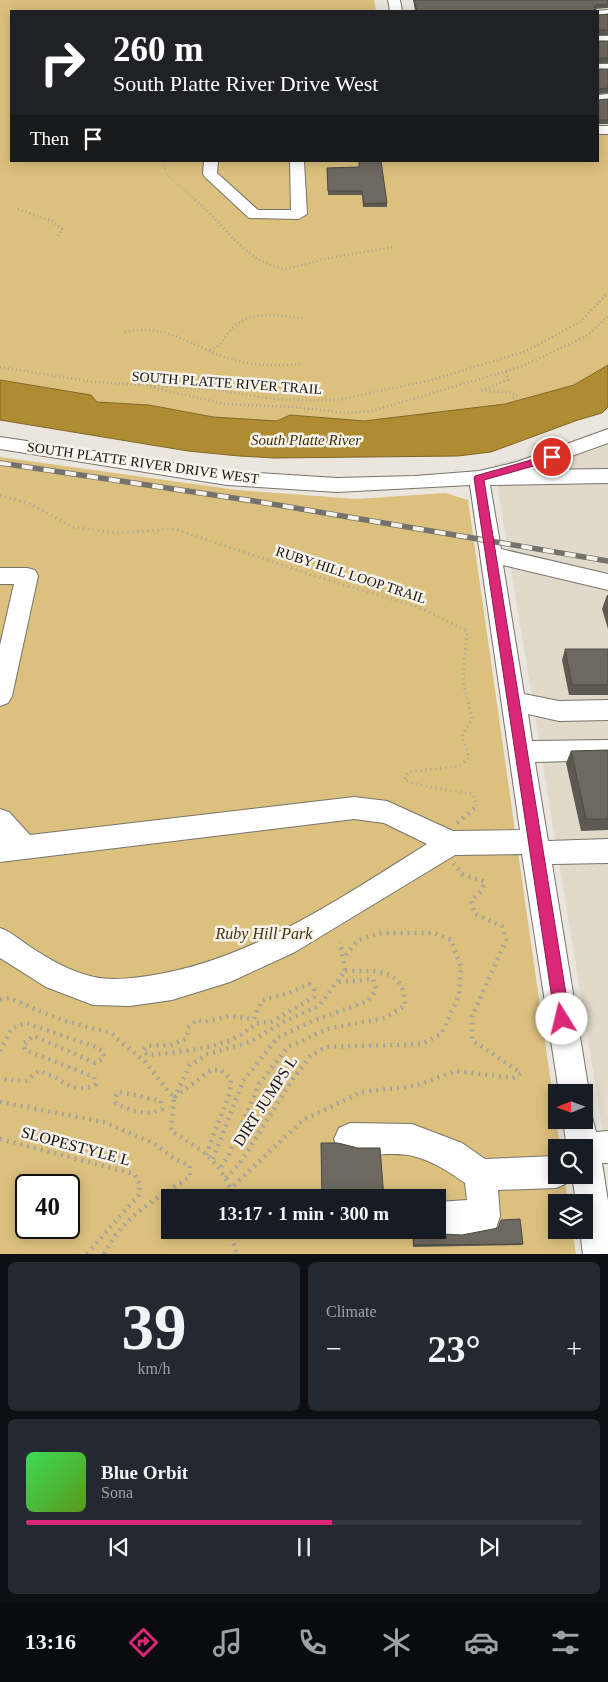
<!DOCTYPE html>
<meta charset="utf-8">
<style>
:root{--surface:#171b24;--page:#242831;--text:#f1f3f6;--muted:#9ea1a6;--line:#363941;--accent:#db2777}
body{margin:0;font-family:Georgia,serif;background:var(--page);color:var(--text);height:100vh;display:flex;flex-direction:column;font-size:19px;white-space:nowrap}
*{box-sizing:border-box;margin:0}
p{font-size:16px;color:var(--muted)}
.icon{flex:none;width:28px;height:28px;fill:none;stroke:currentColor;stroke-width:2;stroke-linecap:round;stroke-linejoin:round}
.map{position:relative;height:1254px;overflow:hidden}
.drawer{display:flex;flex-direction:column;gap:8px;padding:8px;background:#0d0f14;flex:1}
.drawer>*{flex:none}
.guide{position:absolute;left:10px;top:10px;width:589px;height:152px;border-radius:0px;box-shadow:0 2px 12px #0003;background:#202124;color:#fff;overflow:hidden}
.needle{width:32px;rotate:269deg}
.fabs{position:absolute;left:548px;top:1084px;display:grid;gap:10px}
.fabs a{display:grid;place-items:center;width:45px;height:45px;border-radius:0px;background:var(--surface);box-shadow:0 2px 12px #0003;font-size:25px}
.speed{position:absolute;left:15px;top:1174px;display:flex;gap:10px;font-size:25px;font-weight:700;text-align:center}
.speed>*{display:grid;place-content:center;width:65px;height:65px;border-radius:50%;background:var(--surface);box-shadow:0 2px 12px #0003;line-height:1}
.speed .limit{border:2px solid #111;border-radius:8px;background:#fff;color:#111}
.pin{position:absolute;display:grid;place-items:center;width:42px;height:42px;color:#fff;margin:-21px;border:2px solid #fff;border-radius:50%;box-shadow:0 1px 5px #0007}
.me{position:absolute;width:55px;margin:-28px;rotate:351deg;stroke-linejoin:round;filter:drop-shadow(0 0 4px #0008)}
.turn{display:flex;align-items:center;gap:18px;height:105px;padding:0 20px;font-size:22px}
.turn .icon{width:65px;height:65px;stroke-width:2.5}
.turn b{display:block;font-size:35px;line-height:42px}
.then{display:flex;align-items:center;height:48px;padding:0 20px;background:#0003;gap:10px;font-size:19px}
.big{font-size:38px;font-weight:700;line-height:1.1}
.drawer .tile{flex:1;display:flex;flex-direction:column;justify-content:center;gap:8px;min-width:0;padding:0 18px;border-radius:8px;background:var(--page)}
.drawer .dial{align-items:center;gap:0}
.dial b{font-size:65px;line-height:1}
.song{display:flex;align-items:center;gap:15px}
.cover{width:60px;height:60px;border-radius:8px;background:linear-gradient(135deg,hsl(130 70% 55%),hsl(90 70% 35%))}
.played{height:5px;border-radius:2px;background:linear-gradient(90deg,var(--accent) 55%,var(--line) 55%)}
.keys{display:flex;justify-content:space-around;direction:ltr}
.heat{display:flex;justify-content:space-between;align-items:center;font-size:28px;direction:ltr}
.drawer .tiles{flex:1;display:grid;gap:8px;grid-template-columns:1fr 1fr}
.tile:last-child{grid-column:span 2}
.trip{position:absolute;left:161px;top:1189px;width:285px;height:50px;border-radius:0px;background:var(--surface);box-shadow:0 2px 12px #0003;font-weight:700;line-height:50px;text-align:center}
.tabs{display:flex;height:80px;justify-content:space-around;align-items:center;background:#090b0e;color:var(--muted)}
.tabs .icon{width:35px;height:35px}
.tabs .selected{color:var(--accent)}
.tabs b{font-size:22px;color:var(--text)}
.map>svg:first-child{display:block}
.built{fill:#e1daca}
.green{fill:#dcc07e;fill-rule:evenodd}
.water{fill:#af8c32;stroke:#806728}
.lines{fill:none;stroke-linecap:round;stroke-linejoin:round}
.minor-casing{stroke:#78746c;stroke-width:2}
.path-far3{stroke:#a6a39c;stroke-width:2;stroke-dasharray:0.5 2;stroke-linecap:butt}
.path-far2{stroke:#a6a39c;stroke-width:2.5;stroke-dasharray:1 3;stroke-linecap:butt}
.path-far1{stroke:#a6a39c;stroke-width:3;stroke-dasharray:1 4;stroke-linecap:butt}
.path{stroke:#a6a39c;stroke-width:4.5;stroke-dasharray:2 5;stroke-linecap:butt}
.minor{fill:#fff;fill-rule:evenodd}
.rail-casing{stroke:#75726d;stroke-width:5.5}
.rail{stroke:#f7f3ea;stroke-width:4;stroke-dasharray:11;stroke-linecap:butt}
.wall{fill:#5e5a53}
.building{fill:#6d6961;stroke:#4c4a44}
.route{fill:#db2777;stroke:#8e194d}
.labels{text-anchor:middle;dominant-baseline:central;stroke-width:5;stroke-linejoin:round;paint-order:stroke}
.street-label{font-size:14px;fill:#13120f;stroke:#f7f3ea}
.water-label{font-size:15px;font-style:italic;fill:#3d2e07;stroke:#f7f3ea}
.near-park-label{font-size:16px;font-style:italic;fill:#41320c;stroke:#f7f3ea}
.near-street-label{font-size:16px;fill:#13120f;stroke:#f7f3ea}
</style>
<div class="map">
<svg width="608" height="1255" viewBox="0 0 608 1255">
<rect width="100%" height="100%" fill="#eae6dd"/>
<polygon class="built" points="608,427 608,1132 603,1132 494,465 580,442"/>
<g class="green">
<polygon points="0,0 374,0 376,11 11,11 11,161 598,161 598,135 608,134 608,365 574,385 505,404 364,421 290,415 277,421 213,417 149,405 97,402 91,395 0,380"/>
<path d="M0,457l237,33 119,9 90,-6 22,7 92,647 -4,1v27h8l4,27h-12v28h16l4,24 -576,1zM26,1185h43v43h-43zM170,1198h268v32h-268z"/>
</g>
<polygon class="water" points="608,365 608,407 602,413 578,420 491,452 458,456 274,458 239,456 188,451 0,420 0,380 91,395 97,402 149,405 213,417 277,421 290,415 364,421 505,404 574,385"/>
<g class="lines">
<defs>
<g id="minor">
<polygon points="388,0 400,0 402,11 390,11"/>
<polygon points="608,10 608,18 598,17 598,11 595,11"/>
<rect x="598" y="36" width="10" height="8"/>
<rect x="598" y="64" width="10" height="8"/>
<polygon points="608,94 608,102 598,103 598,95"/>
<rect x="598" y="126" width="10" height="8"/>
<polygon points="204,161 218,161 217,173 258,210 291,210 290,161 304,161 307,214 299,219 249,218 205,177 203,174"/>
<path d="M608,429v14l-75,27 75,-1v14l-118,2 11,64 107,25v16l-105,-25 21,129 35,7 49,-1v20l-49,1 -31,-7 4,27 76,-1v20l-73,2 13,79 60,-2v24l-56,1 37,228 -4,11 -1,-11h-25l-37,-238 -67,1 -160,97 -65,30 -58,18 -42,6 -37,-1 -47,-18 -46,-29v-30c12,4 21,13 32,20 19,12 39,24 62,29 19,4 41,1 60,-2 101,-17 188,-78 273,-131l-43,-21 -30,-4 -354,43v-53l9,3 21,23 324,-38 33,4 66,30 67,-1 -50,-345 -133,7 -110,-7 -227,-36v-12l227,34 110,7 78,-2 64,-5 38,-9z"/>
<polygon points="0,568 27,568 35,570 38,576 12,696 8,703 0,706 0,645 14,584 0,584"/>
<polygon points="584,1106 590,1109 596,1132 608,1131 608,1163 602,1163 608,1201 608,1255 583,1255 580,1230 584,1230 584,1202 576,1202 572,1175 584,1175 584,1148 567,1148 563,1120 584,1120"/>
<path d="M350,1123l62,1 50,19 23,16 71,-3v19h15l-4,8 -11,5 -58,2 2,26 -4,12c-20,8 -50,10 -69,2h11v-28l29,-2 -2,-17c-16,-11 -32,-22 -52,-27 -24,-6 -50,4 -74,-6l-5,-11 5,-11z"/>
</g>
</defs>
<use href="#minor" class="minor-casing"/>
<polyline class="path-far3" points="164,161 166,174 197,201"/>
<g class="path-far2">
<path d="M195,200c32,25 47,62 91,69l43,-11 65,-11"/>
<polyline points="18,209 52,221 62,229 56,239"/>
<path d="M125,332c42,-10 68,16 106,27 22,7 46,7 69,5"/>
<path d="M210,350c12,-4 14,-13 22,-21 17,-20 47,-13 70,-11"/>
<polyline points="0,367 94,382 208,389 283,400 337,400 432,380 526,351 580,322 608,293"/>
<polyline points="506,372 508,380 480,391 508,392 517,395 513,398"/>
<polyline points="150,387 225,404 294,407 345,413 372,411 523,366 588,335 608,316"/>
</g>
<polyline class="path-far1" points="0,496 29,503 72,527 116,533 175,529 315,576 421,608 467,631 463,681 472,719 462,736 469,758 459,766 408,772 404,779 413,784 473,794 477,806"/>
<g class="path">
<polyline points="457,823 478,805"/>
<path d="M309,984l5,5v8l-43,25 -15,1c-27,27 -72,28 -108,32l-5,-4 4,-5 23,-1 16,-6 3,-12 8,-7 7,2 26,-6 24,3 8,-19 27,-7z"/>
<path d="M0,1000l9,-2 52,22 50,13 34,29 29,36 -3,33c26,16 48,28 59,58"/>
<path d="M0,1051l12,-23 14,-5 70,24 7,4 1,7 -9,5 -61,-27 -11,8 2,6 69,27 2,7c-21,14 -38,-10 -58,-13l-12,10 -26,-2"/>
<path d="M120,1092l41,9 1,8c-15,8 -32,2 -46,-6v-7z"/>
<polyline points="175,1097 211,1070 221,1070 231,1079 230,1092 206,1155"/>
<polyline points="174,1098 190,1065 208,1054 250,1042 287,1020 319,1006 345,971 340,942"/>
<path d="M0,1102l104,20 49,21 22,16 15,7v11c-34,22 -69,40 -86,78"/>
<polyline points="0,1139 134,1174 140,1184 139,1195 86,1255"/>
<polyline points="213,1159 243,1081 278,1037 313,1021 368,1001 376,990 373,979 339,982"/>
<path d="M221,1167l8,-13 30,-70 29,-37 39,-18 58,-11 20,-12c0,-39 -30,-35 -60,-35"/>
<polyline points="226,1178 240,1163 293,1079 311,1055 326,1047 422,1044 442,1033 459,995 461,967 451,940 434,933 380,933 358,940 344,957"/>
<polyline points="230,1198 230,1189 303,1120 362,1092 414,1086 457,1071 513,1078 521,1073 472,1040 472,1017 506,940 502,926 475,914 471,901 481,891 485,882 462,874 454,863"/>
<polyline points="230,1230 237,1255"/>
</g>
<use href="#minor" class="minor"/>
<defs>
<polyline id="rail" points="0,463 254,501 608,561"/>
</defs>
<use href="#rail" class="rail-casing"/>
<use href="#rail" class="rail"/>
</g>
<g class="wall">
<polygon points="413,0 608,0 608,9 608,8 595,9 597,11 415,11"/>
<polygon points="598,13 599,15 608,14 608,35 598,35 598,41 608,41 608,63 598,63 598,69 608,69 608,93 598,94 598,100 608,99 608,124 598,124"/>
<polygon points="359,161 387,203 387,207 363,207 362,195 328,195 327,168 359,167"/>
<polygon points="607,595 608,595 608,629 602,609"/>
<polygon points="565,649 608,649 608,695 569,695 562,660"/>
<polygon points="608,750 608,830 581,831 566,763 571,751"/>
<polygon points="321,1143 384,1198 322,1198"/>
<polygon points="322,1230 384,1230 384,1232 322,1233"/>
<polygon points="412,1230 429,1230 443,1234 523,1244 522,1245 413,1247"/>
</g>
<g class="building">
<polygon points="414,0 608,0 608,4 596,5 594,7 597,11 417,11"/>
<polygon points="598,13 599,15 608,14 608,30 598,30"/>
<polygon points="598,30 598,41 608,41 608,58 598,58 598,69 608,69 608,88 598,89 598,100 608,99 608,120 598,120"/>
<polygon points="359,161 381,161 387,203 364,204 362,191 328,191 327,168 359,167"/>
<polygon points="565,649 608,649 608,685 572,685"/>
<polygon points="608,750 608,819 586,819 571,751"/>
<polygon points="321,1143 338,1143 358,1148 380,1148 384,1198 322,1198"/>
<polygon points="520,1219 523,1244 414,1245 413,1230 429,1230 443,1234 462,1235 498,1228 501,1220"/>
</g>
<polygon class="route" points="552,454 555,455 555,460 484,480 570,1019 568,1024 562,1026 557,1024 555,1019 474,478 475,476"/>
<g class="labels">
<g class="street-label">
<text transform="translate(227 383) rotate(4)">SOUTH PLATTE RIVER TRAIL</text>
<text transform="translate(143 463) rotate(8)">SOUTH PLATTE RIVER DRIVE WEST</text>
<text transform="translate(351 575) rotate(18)">RUBY HILL LOOP TRAIL</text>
</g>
<g class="water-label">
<text x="306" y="440">South Platte River</text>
</g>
<g class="near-park-label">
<text x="264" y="933">Ruby Hill Park</text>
</g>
<g class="near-street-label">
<text transform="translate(265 1101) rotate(-57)">DIRT JUMPS L</text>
<text transform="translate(76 1146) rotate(15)">SLOPESTYLE L</text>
</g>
</g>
</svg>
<div class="fabs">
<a><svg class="needle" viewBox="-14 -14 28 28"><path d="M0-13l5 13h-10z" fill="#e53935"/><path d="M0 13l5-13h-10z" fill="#9ea1a6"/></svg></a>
<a><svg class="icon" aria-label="search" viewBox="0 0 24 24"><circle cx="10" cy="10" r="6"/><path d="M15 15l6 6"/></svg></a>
<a><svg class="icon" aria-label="layers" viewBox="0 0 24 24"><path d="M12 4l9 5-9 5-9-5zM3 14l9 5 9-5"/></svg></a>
</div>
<div class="speed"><div class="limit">40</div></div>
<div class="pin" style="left:552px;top:457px;background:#d93025"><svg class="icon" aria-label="arrive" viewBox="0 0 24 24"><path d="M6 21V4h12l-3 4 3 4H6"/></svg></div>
<svg class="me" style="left:562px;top:1019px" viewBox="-20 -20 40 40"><circle r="19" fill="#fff"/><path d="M0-13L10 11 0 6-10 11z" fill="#db2777"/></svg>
<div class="trip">13:17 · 1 min · 300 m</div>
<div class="guide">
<div class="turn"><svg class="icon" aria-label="right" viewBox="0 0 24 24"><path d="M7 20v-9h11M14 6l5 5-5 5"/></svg><div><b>260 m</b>South Platte River Drive West</div></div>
<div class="then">Then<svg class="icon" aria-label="arrive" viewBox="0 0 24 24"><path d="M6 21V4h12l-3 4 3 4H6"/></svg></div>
</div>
</div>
<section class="drawer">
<div class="tiles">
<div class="tile dial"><b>39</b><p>km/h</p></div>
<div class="tile"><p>Climate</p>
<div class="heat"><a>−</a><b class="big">23°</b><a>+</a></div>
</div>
<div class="tile">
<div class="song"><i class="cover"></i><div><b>Blue Orbit</b><p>Sona</p></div></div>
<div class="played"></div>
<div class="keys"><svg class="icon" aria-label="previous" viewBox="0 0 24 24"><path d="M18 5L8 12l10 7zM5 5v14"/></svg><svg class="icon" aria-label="pause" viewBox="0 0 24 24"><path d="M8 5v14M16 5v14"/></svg><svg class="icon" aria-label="next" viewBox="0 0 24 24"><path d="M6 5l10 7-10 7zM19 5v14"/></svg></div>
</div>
</div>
</section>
<nav class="tabs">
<b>13:16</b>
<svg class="icon selected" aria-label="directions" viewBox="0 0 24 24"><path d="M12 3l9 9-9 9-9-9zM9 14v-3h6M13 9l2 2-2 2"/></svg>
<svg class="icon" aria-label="music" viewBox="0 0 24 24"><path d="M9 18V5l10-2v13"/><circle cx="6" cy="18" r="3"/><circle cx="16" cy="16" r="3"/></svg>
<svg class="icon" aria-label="phone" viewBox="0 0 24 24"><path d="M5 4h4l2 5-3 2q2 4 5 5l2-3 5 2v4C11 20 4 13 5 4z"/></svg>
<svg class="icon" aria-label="climate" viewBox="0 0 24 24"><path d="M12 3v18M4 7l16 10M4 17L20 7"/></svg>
<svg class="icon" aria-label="car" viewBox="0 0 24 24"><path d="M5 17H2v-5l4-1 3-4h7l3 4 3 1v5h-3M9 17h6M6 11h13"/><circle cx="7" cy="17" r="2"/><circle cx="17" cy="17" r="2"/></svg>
<svg class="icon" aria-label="filters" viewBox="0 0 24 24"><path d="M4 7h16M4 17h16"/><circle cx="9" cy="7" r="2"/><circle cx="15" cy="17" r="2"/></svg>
</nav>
